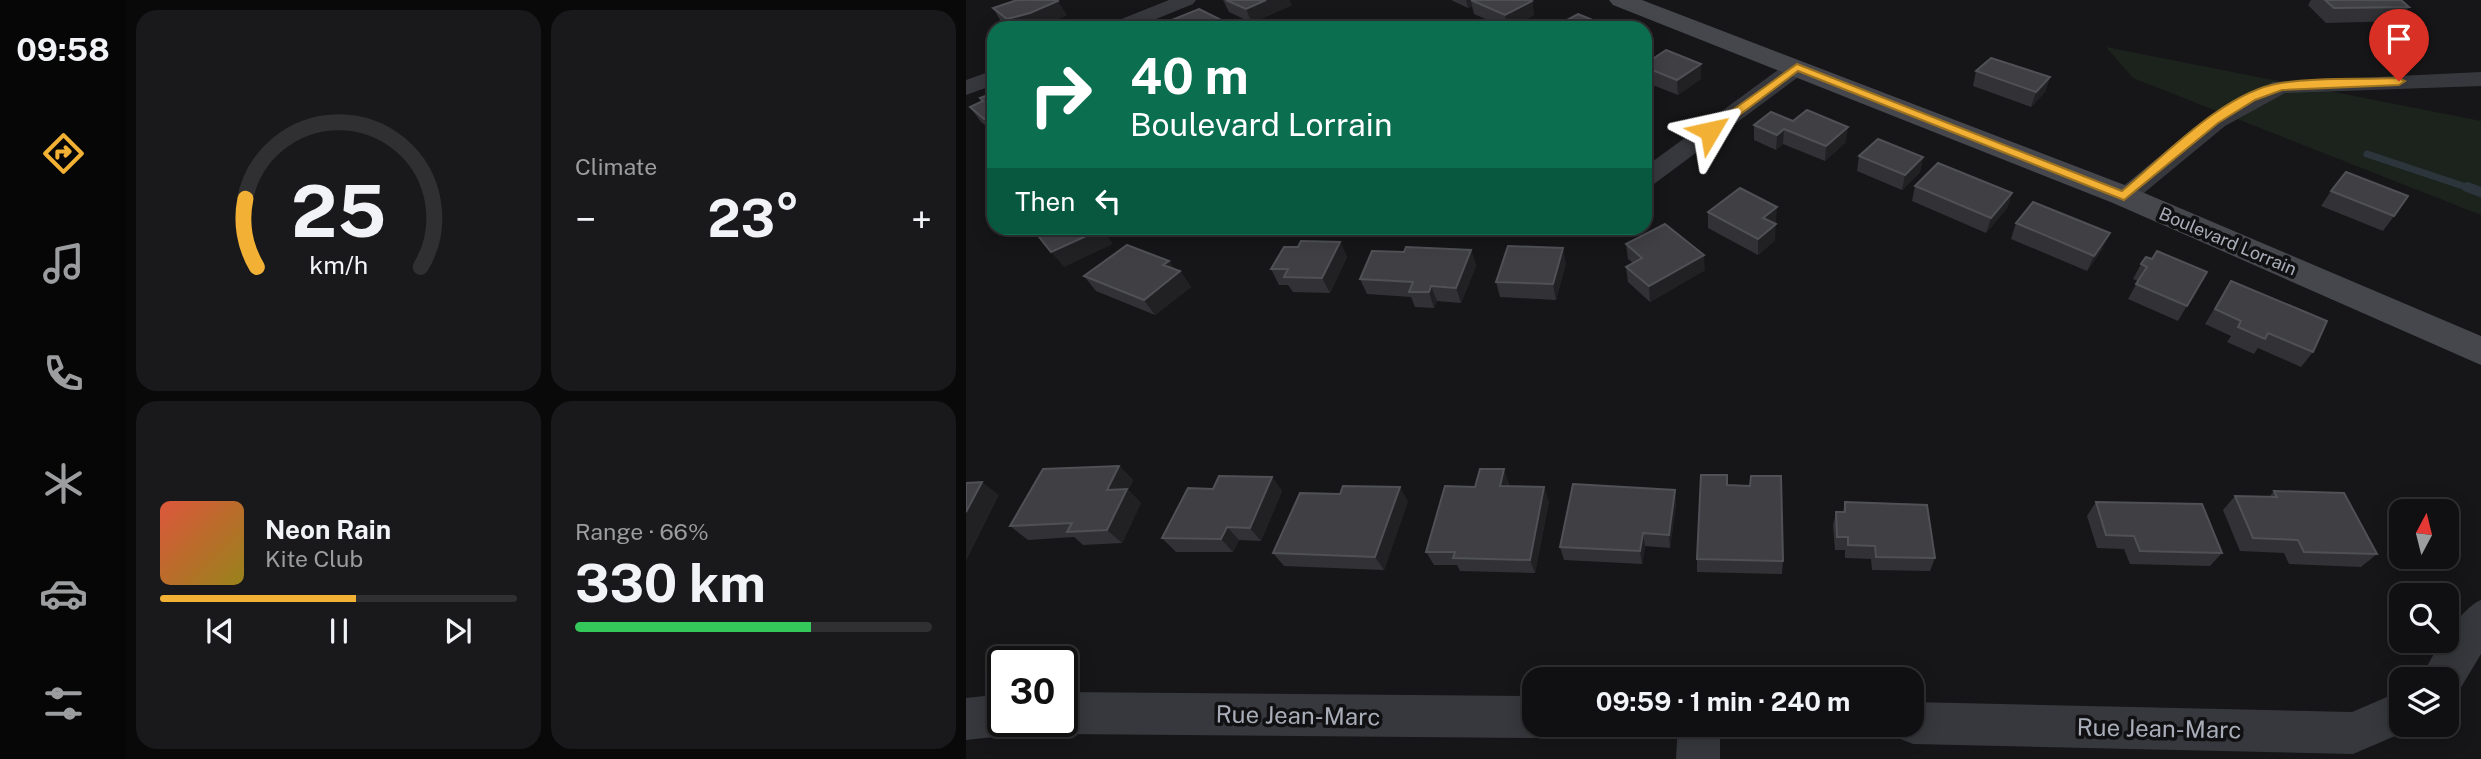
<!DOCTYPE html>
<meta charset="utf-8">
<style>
:root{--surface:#101012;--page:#19191b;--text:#f1f3f6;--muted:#9c9d9f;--line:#303032;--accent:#f2b134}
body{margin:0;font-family:"Public Sans",sans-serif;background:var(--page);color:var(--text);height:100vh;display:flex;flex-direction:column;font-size:26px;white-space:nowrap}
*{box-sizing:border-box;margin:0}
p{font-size:23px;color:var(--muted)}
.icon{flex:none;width:38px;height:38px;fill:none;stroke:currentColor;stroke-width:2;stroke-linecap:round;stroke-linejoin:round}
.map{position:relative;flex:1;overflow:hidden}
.side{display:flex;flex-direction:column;gap:10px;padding:10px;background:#09090a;width:840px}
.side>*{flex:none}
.hud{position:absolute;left:21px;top:21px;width:665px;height:214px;border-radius:21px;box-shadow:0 4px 18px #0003,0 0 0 2px var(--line);background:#0b6e4f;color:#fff;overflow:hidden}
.needle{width:46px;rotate:7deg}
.controls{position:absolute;left:1423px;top:499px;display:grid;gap:14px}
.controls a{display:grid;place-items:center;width:70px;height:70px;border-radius:14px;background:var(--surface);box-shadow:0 4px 18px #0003,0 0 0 2px var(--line);font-size:35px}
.speed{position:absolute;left:21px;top:646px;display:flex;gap:14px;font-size:35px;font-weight:700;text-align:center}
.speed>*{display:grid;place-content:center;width:91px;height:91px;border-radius:50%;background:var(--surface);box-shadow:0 4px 18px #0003,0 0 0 2px var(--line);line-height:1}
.speed .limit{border:4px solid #111;border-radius:10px;background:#fff;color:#111}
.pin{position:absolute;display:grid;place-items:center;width:60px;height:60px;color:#fff;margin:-72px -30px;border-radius:50% 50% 50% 0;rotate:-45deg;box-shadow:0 0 7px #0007}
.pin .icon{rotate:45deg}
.me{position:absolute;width:77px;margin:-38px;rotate:54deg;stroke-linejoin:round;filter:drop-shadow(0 0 5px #0008)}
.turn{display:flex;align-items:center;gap:24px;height:147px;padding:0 28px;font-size:32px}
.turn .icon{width:91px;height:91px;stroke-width:2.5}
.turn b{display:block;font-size:49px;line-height:60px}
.then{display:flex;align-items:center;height:66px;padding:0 28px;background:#0003;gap:14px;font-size:26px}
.big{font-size:52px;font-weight:700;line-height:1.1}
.side .card{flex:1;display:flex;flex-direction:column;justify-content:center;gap:10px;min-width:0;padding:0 24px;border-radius:21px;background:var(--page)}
.side .dial{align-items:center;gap:0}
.dial svg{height:182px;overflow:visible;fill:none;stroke:var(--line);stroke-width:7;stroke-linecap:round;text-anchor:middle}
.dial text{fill:var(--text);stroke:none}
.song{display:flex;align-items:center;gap:21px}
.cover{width:84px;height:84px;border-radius:10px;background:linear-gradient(135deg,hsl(10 70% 55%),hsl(50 70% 35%))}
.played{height:7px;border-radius:4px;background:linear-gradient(90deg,var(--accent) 55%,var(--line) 55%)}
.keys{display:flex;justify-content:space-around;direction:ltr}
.heat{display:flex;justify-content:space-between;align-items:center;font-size:38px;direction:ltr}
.charge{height:10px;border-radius:5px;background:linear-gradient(90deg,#34c759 66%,var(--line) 0)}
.side .tiles{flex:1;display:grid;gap:10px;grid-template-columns:repeat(2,1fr)}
.trip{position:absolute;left:556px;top:667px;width:402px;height:70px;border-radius:21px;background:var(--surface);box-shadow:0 4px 18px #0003,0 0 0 2px var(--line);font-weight:700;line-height:70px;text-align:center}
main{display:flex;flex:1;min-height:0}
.tab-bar{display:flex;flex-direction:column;width:126px;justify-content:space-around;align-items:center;background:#060607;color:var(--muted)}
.tab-bar .icon{width:49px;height:49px}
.tab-bar .on{color:var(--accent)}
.tab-bar b{font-size:32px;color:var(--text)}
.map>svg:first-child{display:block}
.green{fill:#1c231d}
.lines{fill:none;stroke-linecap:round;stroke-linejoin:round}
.stream-far1{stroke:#2c353c;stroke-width:7}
.stream{stroke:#2c353c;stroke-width:10}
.street{fill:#37383d;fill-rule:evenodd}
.secondary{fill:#45474d;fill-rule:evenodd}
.wall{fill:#323236}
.shaded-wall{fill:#212124}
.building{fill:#3f3f44;stroke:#4f5156;stroke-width:2}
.route{fill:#f2b134;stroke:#9d7322;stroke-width:2}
.labels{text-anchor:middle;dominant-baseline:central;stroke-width:7;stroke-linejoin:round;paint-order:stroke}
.far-street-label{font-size:18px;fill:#a8adb8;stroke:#111113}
.near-street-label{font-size:24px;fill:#a8adb8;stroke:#111113}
</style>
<main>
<nav class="tab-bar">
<b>09:58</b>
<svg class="icon on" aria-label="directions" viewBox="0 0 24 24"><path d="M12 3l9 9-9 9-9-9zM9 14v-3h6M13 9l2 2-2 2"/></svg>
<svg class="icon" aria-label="music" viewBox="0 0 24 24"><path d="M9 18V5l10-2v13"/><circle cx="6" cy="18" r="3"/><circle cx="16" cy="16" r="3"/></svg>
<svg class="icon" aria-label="phone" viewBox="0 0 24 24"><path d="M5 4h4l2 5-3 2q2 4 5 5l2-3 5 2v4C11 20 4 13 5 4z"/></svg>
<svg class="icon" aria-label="climate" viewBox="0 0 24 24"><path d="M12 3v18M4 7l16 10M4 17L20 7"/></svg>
<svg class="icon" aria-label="car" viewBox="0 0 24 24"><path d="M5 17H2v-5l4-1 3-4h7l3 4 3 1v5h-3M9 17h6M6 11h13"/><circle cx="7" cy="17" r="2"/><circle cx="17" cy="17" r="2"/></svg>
<svg class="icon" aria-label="filters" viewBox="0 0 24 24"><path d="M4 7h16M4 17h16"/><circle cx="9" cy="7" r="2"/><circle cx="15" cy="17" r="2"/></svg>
</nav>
<section class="side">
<div class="tiles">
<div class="card dial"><svg viewBox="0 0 100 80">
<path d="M14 69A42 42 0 1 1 86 69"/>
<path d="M14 69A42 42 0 0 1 9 39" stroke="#f2b134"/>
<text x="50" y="56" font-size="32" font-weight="700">25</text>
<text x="50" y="72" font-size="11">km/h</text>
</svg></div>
<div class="card"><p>Climate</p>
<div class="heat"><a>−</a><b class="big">23°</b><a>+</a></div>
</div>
<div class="card">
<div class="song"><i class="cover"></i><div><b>Neon Rain</b><p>Kite Club</p></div></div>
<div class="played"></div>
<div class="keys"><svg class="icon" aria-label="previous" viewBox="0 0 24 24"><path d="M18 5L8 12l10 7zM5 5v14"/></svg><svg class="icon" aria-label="pause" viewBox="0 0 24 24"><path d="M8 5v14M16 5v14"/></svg><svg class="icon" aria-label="next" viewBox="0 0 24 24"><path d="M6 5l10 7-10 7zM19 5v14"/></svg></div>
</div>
<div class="card"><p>Range · 66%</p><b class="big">330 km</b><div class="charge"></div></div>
</div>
</section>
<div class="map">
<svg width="1515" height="759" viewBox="0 0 1515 759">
<rect width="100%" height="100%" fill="#161618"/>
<polygon class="green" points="1140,47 1515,121 1515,215 1167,78"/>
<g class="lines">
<polyline class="stream-far1" points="1401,154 1506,189"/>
<polyline class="stream" points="1501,187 1515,192"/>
<g class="street">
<polygon points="203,0 230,0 227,4 168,28 140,28 143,24"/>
<polygon points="831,61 842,67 839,72 688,184 679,187 679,167 823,62"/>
<polygon points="28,70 28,85 0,95 0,80"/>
<polygon points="1515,72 1515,86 1319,93 1259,126 1167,202 1149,202 1145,196 1243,116 1307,82"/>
<path d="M1515,600v54l-24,40 -11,4v-19h-25c10,-23 38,-70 60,-79z"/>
<polygon points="1435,691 1435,724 1451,724 1450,727 1387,754 947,744 932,738 926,724 947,724 947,702 1386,712"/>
<polygon points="96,692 569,696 569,724 587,724 584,732 569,738 96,734 81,728 78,721 96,721"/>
<polygon points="37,694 37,721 56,721 52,730 37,736 0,740 0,698"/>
<polygon points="712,724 754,724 754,759 710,759"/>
</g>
<polygon class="secondary" points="643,0 676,0 1169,189 1515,336 1515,365 1147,203 647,5"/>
</g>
<g class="wall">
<polygon points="257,0 323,0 326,5 286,23 263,12"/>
<polygon points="485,0 564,0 566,1 568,15 543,28 540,28 508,14 506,6 502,8"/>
<polygon points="1345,0 1435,0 1443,7 1434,21 1360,23 1342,5"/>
<polygon points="27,8 101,15 72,28 44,28 36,23"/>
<polygon points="679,64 735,79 712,95 679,82"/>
<polygon points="1010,71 1084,77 1079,92 1065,107 1007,86"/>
<polygon points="28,93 28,132 15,122 4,107 16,102 14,98"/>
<polygon points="805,112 880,142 859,161 817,144 810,150 788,140 788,125"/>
<polygon points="893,156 957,157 954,172 936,190 891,171"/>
<polygon points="949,186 1046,193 1041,208 1020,233 946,201"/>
<polygon points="1365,191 1428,216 1417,231 1355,206"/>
<polygon points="742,212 810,222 808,223 809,240 792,255 742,228"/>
<polygon points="1050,223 1137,248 1121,271 1045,239"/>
<polygon points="374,242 381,257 364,293 327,292 322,285 313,285 305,269 332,247"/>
<polygon points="660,244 739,270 684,302 662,282 660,267 667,263 662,259"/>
<polygon points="505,250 510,266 495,303 471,301 468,308 449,307 445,297 401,294 394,279 438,252"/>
<polygon points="1186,259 1241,272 1212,321 1162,299 1172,281 1167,279 1175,264"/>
<polygon points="600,263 590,300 534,297 530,282"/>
<polygon points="208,269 214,271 225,287 189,315 130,291 118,276"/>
<polygon points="1265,281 1347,352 1335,367 1292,348 1288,354 1261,342 1265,336 1239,324"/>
<polygon points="153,466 167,480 162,490 175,503 156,543 117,545 108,537 62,540 44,526"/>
<polygon points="306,477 316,491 295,541 273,540 267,552 210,552 196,538 247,489"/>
<polygon points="543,483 543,486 583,501 569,573 494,571 491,565 468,565 460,552 509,487"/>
<polygon points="761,485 817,561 816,574 731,572 731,559"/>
<polygon points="709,490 710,504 704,548 679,546 676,564 598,560 594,547"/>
<polygon points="1308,491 1411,554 1395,567 1323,564 1318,553 1274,551 1257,510 1269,496 1303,497"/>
<polygon points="442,501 418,570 318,566 307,553"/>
<polygon points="879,502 969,558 964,571 906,570 905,559 879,558 879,550 869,550 867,525 870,512 877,512"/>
<polygon points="1130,502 1256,553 1244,566 1164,564 1158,549 1131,548 1121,516"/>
</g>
<g class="shaded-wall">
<polygon points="300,0 323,0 326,5 286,23 280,9"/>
<polygon points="500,0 517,0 505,0 506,6 502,8"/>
<polygon points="92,1 101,15 73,28 48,28 41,19"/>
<polygon points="566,1 568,15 541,28 539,15"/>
<polygon points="253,19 258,28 232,28"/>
<polygon points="735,64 735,79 712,95 711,80"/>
<polygon points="1084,77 1079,92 1065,107 1070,92"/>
<polygon points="28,115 28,131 18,119"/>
<polygon points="882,127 880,142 859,161 860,146"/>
<polygon points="818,129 817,144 810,150 811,135"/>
<polygon points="957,157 954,172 936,190 939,175"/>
<polygon points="1046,193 1041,208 1020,233 1025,218"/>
<polygon points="811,207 810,222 796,233 797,218"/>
<polygon points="810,224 809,240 792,255 792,239"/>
<polygon points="136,229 147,244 98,267 85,252"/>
<polygon points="1144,233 1137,248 1121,271 1128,256"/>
<polygon points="374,242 381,257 364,293 356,278"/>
<polygon points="597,248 600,263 590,300 587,284"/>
<polygon points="505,250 510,266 495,303 490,288"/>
<polygon points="738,255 739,270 684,302 683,286"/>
<polygon points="203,261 212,274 214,271 225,287 189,315 178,300 197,265"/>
<polygon points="465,286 471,301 468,308 463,292"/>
<polygon points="153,466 167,480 162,490 175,503 156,543 141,530 141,490"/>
<polygon points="538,469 543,483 539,500 534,486"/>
<polygon points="306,477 316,491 295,541 284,528"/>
<polygon points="16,482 33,495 0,561 0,512"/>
<polygon points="434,487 442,501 418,570 409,557"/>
<polygon points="578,487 583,501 569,573 564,560"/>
<polygon points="709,490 710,504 704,548 703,535"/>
<polygon points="261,527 273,540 267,552 255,539"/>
<polygon points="677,533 679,546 676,564 674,551"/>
</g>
<g class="building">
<polygon points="51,0 91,0 92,1 64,13 41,19 27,8"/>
<polygon points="260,0 300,0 280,9"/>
<polygon points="505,0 564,0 566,1 539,15"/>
<polygon points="1359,0 1435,0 1443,7 1368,8"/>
<polygon points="233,9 253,19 232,28 186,28"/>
<polygon points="612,14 646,28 586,28"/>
<polygon points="700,50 735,64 711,80 679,67 679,64"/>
<polygon points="1025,58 1084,77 1070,92 1010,71"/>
<polygon points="28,93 28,115 18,119 4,107 17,101 14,98"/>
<polygon points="841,110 882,127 860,146 818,129 811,135 788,125 805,112 827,121"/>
<polygon points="912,139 957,157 939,175 893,156"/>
<polygon points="972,163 1046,193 1025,218 949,186"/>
<polygon points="1380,172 1442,196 1428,216 1365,191"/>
<polygon points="774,188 811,207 797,218 810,224 792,239 742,212"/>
<polygon points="1067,202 1144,233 1128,256 1050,223"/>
<polygon points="699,224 738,255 683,286 660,267 676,258 660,244"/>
<polygon points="66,228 135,228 136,229 85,252"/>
<polygon points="335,241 374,242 356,278 318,277 322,269 305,269 318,247 332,247"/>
<polygon points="161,245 203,261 197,265 214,271 178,300 118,276"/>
<polygon points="542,246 597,248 587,284 530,282"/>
<polygon points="440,247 505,250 490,288 465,286 463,292 443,292 447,282 394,279 406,251 438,252"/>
<polygon points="1191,251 1241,272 1221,306 1170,284 1181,267 1175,264 1180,257 1186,259"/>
<polygon points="1265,281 1361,321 1347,352 1302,333 1299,339 1272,327 1275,321 1249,309"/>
<polygon points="153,466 141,490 161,489 141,530 101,532 106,523 44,526 77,469"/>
<polygon points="514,469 538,469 534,486 578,487 564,560 487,558 489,552 460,552 479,486 509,487"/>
<polygon points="735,475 761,475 761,485 784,486 785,476 815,476 817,561 731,559"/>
<polygon points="253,476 306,477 284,528 261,527 255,539 196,538 222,488 247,489"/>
<polygon points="16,482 0,512 0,483"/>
<polygon points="607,484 709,490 703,535 677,533 674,551 594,547"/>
<polygon points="377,486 434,487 409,557 307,553 334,493 374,494"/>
<polygon points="1308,491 1378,493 1411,554 1338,552 1332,540 1287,538 1269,496 1311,497"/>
<polygon points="879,502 961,505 969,558 910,557 909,546 882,545 882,537 871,537 870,512 879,512"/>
<polygon points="1130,502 1236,504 1256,553 1174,551 1168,536 1140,535"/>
</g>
<path class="route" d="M831,64l325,127c42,-35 103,-100 159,-108 38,-6 80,-3 118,-5l6,3 -6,4 -117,5 -27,10 -37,23 -94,77 -326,-129 -84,63h-8v-5z"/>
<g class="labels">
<g class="far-street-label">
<text transform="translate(1262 241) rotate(23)">Boulevard Lorrain</text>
</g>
<g class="near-street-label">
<text transform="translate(332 715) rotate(1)">Rue Jean-Marc</text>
<text transform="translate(1193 728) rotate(1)">Rue Jean-Marc</text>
</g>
</g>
</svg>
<div class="controls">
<a><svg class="needle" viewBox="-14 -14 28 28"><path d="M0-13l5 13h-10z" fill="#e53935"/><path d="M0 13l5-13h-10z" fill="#9c9d9f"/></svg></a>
<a><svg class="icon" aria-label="search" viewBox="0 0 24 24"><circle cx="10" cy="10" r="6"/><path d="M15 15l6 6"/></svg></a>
<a><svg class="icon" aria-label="layers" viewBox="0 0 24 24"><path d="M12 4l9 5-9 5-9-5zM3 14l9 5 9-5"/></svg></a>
</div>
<div class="speed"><div class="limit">30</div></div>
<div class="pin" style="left:1433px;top:81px;background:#d93025"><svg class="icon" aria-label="arrive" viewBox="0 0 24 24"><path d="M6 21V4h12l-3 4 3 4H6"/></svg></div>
<svg class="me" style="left:744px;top:131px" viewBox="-20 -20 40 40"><path d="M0-17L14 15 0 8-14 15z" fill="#f2b134" stroke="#fff" stroke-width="4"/></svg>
<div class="trip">09:59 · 1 min · 240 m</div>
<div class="hud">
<div class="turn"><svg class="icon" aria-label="right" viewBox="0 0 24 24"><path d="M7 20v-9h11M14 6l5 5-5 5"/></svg><div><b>40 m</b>Boulevard Lorrain</div></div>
<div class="then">Then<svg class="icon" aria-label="left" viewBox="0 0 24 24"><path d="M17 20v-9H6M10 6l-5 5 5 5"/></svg></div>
</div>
</div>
</main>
